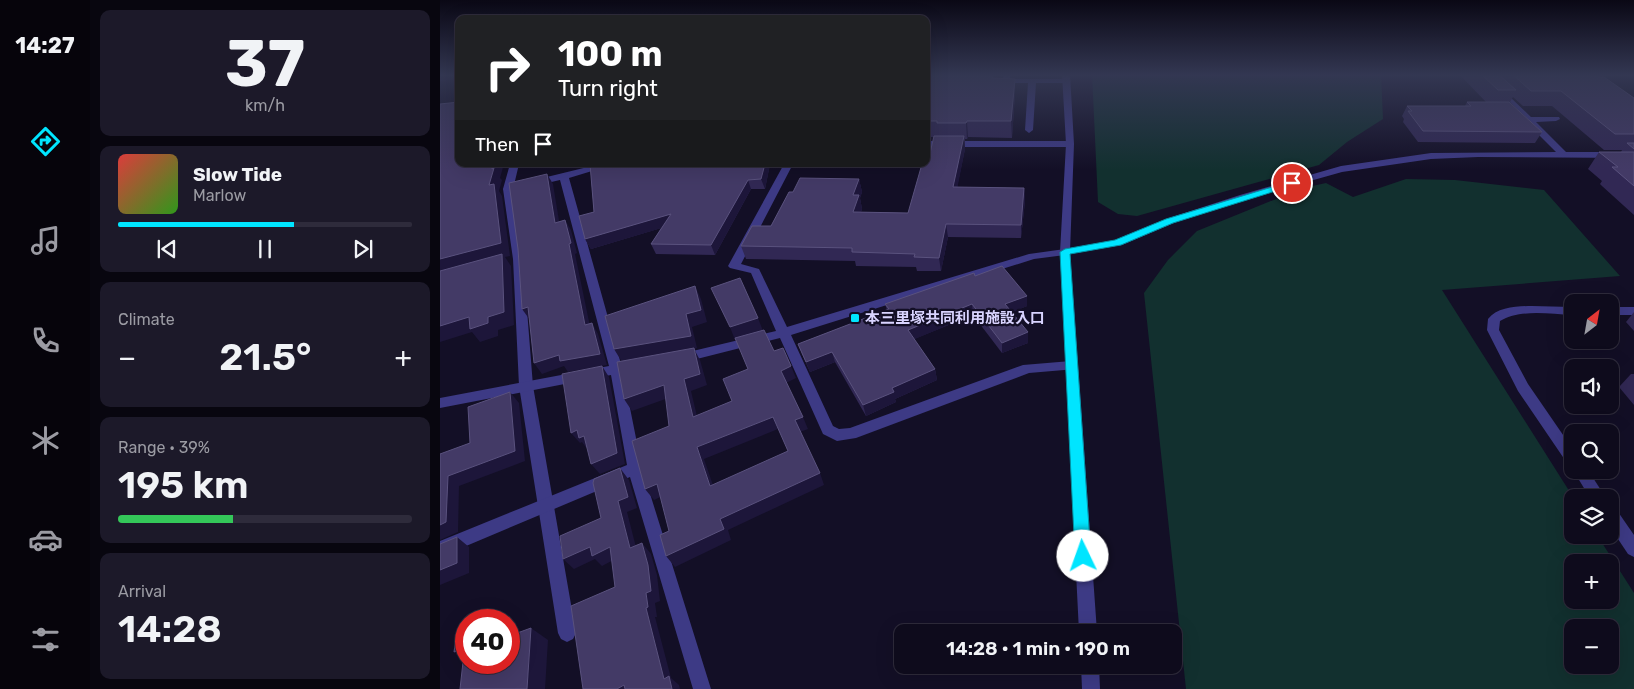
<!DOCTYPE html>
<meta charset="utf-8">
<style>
:root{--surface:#0e0b1c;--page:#1c1929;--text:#f1f3f6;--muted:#9b9ba3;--line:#2e2b3b;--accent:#00e5ff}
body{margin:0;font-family:Rubik,"Noto Sans JP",sans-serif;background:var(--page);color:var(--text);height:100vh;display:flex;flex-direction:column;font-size:19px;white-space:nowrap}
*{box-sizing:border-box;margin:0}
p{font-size:16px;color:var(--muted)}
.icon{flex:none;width:28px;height:28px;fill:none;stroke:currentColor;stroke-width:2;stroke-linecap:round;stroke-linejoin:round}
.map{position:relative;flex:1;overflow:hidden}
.details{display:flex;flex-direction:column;gap:10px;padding:10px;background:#08060f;width:350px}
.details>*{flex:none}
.top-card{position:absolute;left:15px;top:15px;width:475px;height:152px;border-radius:10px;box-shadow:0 5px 20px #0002,0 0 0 1px var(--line);background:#202124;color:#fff;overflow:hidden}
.needle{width:32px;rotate:31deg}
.buttons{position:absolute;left:1124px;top:294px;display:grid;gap:10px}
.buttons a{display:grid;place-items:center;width:55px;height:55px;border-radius:10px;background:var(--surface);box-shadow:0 5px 20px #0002,0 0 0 1px var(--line);font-size:25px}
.speed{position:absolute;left:15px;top:609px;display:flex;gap:10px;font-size:25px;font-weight:700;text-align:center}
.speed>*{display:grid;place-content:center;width:65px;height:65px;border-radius:50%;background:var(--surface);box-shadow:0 5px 20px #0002,0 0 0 1px var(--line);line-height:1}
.speed .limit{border:8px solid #d22;background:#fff;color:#111}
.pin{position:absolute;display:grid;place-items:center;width:42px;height:42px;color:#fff;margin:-21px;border:2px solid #fff;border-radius:50%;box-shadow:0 1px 5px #0007}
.me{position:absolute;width:55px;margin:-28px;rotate:357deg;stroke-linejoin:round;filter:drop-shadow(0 0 4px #0008)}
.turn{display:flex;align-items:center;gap:18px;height:105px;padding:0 20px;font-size:22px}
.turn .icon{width:65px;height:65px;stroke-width:2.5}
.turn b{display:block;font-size:35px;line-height:42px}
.then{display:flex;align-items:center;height:48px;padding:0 20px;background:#0003;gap:10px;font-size:19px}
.big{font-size:38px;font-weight:600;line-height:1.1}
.details .tile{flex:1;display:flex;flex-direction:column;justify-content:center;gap:8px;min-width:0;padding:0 18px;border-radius:10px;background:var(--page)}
.details .dial{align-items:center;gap:0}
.dial b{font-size:65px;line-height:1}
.song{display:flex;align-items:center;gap:15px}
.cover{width:60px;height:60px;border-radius:8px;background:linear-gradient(135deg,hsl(0 70% 55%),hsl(110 70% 35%))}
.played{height:5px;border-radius:2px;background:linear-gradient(90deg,var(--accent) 60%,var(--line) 60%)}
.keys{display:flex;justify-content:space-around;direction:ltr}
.heat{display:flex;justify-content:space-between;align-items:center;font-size:28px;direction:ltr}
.charge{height:8px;border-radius:4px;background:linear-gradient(90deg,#34c759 39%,var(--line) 0)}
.trip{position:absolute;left:454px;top:624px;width:288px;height:50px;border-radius:10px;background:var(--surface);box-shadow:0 5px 20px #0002,0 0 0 1px var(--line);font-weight:600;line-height:50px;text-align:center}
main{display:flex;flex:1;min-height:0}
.dock{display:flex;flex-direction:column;width:90px;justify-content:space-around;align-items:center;background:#06040b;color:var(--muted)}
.dock .icon{width:35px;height:35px}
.dock .current{color:var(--accent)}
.dock b{font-size:22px;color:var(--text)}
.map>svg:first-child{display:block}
.green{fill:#12302f;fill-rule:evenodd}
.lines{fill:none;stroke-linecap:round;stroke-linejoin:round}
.service{fill:#3d3a85;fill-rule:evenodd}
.minor{fill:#3d3a85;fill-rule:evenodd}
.tertiary{fill:#3d3a85;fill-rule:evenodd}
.wall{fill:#312854}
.shaded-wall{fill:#1d163a}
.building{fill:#433a66;stroke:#5a527e;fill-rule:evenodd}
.route{fill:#00e5ff;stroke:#0095a6}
.poi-dot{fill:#00e5ff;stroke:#130f26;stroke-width:2}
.labels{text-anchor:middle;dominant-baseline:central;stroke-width:4.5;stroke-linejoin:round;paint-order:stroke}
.poi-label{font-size:15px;font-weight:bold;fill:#d9d4ff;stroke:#130f26;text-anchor:start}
</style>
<main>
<nav class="dock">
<b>14:27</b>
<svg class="icon current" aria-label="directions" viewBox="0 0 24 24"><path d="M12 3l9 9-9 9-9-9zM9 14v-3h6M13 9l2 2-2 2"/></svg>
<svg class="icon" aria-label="music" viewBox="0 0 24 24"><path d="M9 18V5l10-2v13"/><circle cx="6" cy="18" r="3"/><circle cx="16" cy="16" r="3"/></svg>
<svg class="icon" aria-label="phone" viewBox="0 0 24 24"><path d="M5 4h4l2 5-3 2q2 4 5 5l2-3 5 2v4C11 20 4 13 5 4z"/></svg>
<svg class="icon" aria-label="climate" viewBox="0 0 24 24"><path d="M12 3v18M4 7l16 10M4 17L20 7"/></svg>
<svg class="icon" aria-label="car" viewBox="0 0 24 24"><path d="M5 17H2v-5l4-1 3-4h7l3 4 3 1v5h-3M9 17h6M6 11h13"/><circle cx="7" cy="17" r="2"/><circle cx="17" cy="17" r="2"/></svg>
<svg class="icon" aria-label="filters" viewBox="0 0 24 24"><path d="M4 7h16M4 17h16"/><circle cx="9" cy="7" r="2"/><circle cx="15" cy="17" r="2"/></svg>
</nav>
<section class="details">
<div class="tile dial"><b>37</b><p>km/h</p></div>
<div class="tile">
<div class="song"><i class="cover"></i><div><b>Slow Tide</b><p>Marlow</p></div></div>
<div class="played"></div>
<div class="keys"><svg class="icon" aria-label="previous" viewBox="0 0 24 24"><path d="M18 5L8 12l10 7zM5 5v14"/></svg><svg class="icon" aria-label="pause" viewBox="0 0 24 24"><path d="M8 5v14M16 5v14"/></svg><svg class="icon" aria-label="next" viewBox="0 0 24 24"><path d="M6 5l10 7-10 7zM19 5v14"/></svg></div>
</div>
<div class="tile"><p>Climate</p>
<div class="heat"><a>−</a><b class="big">21.5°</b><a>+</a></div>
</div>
<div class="tile"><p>Range · 39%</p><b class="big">195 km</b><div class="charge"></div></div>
<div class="tile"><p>Arrival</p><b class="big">14:28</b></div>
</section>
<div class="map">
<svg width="1194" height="689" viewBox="0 0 1194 689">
<rect width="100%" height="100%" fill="#130f26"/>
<g class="green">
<polygon points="652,74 941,74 943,119 907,142 879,165 697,216 678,214 658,202"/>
<path d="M966,179l49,1 89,10 76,86 -178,14 131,207 -1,38h25l37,58v96h-448l-42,-396 24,-33 29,-29 106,-43 23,-5 27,14zM1132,562h38v38h-38zM1132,628h38v37h-38z"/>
</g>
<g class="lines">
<g class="service">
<polygon points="563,74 571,74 570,79 627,79 631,81 627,83 596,83 593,130 589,133 585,130 588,83 563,83"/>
<polygon points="1038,74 1046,74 1091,117 1119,117 1120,119 1116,121 1096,122 1126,152 1194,152 1194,158 1038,157 991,159 902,172 806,199 734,223 682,245 625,255 620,252 625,249 675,240 726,219 800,195 901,166 991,153 1116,152"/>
<polygon points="68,186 73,189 83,259 93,386 136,633 133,639 127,642 121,639 118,633 79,386 73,259 63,189"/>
<path d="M1092,306l40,1v8c-23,-1 -52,-6 -72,6l-1,9 29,54 44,64v17l-5,-2 -49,-72 -31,-61 1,-11c9,-12 30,-13 44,-13z"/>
<rect x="1170" y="307" width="24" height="8"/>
<polygon points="1133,470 1148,470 1166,498 1150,498"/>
<polygon points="1170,507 1176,509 1194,535 1194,557 1188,554 1170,527"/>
</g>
<g class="minor">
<polygon points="486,141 630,141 634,144 630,147 486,147"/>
<polygon points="70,164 79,164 74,185 160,164 175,164 129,178 181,364 194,361 199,363 200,366 199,369 183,373 202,468 271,689 253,689 190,477 0,557 0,541 187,465 171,375 0,408 0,398 169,366 120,180 68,192 65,191 63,189"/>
<polygon points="344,164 353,164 301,264 319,269 347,327 589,254 625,249 630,252 625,255 594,259 351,335 393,426 399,429 410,428 583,365 631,361 636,363 637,366 636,369 589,373 416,438 397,441 383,434 340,338 241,363 236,361 235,358 236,355 336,331 311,273 290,268 288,266"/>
</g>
<g class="tertiary">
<polygon points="622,74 630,74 634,144 630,252 657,632 639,632 620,252 626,144"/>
<polygon points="641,665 659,665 660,689 642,689"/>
</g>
</g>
<g class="wall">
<polygon points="486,74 553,78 575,79 575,94 572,138 528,137 527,139 525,139 525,149 517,187 584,188 585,201 581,238 508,237 501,271 477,271 476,267 416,266 415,261 306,259 301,246 331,226 353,192 419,179 422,192 420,198 422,209 421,212 468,213 488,162 494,137 486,137"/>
<polygon points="1019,74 1155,74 1194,98 1194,215 1162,186 1160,184 1162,181 1148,169 1159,152 1181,152 1182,150 1164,150 1112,106 1083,106 1073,97 1070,102 1102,132 1095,143 978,142 963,122 964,119 962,116 967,106 1025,106 1027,102 1046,102"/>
<polygon points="150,164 330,164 325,189 311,189 275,255 216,254 211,244 221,228 151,249 145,239 154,212"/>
<polygon points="535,276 587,296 587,306 572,312 588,343 562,353 533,315 474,339 495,369 497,380 455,399 456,402 426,416 395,362 370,372 362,354 358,344 447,310 445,304"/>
<polygon points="1194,312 1194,331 1186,322"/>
<polygon points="1191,374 1194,374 1194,405 1179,387"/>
</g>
<g class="shaded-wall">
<polygon points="0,74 19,74 19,79 0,81"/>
<polygon points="575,79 575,94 572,138 571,121"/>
<polygon points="527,121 528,137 527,139 526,123"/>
<polygon points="524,136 525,149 515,200 513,187"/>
<polygon points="53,164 64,164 60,178 62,180 59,191 62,196 70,256 65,257 71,266 74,325 58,330 58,336 40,342 32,332 0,342 0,259 49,185"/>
<polygon points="325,164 330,164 325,189 321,179"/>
<polygon points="107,174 113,184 121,233 115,223"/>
<polygon points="419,179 422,192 420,198 422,209 416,225 413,212 413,195"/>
<polygon points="308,180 311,189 275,255 271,245"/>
<polygon points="584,188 585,201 581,238 581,225"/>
<polygon points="231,214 235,224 151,249 145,239"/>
<polygon points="125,220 131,230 137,253 135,254 152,336 145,325 129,244"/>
<polygon points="506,224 508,237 501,271 499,258"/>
<polygon points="255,286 261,299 267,322 252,327 257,348 254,349 260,360 267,385 251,391 260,429 253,417 244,379 182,362 174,349 246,314"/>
<polygon points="587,296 587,306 566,315 565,304"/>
<polygon points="532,304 533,315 470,341 468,330"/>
<polygon points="88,307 90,320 82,309"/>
<polygon points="318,318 323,331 295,340 290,327"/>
<polygon points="152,323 158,334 167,365 128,372 124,366 102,374 94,363"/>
<polygon points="588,332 588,343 562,353 562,343"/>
<polygon points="392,352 395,362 370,372 366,362"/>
<polygon points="162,366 169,377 185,464 160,474 151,464"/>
<polygon points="351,366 356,378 346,383 341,371"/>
<polygon points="495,369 497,380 455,399 456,402 426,416 423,405 452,388"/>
<polygon points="224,385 231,397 192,411 184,399"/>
<polygon points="70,392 79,403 85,461 19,486 18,532 0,540 0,525 8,476"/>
<polygon points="333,417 338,429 264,459 277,497 270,486 257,447"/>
<polygon points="363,417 368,429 360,432 355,420"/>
<polygon points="137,430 144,436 147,449 142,442 140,443 131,433"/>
<polygon points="180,468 189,480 197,508 187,512 199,559 190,548 178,501"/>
<polygon points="380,473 384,485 288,530 291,540 235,567 226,556 280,519"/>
<polygon points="217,484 225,495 214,500 205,489"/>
<polygon points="17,537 29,547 29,573 0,585 0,570"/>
<polygon points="202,543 211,554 217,575 220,601 215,603 217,617 215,617 231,678 239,685 240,689 232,689 224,679 206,608"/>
<polygon points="150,547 170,547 179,557 162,566 155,559 134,569 123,559"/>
<polygon points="91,628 108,640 105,689 87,689"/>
<polygon points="26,647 26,655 22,657 14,652"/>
<polygon points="184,685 190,689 177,689"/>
</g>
<g class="building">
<polygon points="486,74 553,74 552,78 575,79 571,121 527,121 526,123 497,123 497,121 486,121"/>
<polygon points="1041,74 1058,74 1076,90 1058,90"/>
<polygon points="1072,74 1155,74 1159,77 1164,77 1194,98 1194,134 1175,134 1121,91 1091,91"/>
<polygon points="19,102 19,164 53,164 52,169 54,168 49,185 54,184 61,243 0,259 0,104"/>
<polygon points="1027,102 1069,102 1102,132 983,131 968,111 972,111 967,106 1031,106"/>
<polygon points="494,136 524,136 513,187 584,188 581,225 506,224 499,258 474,257 475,254 412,252 412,248 301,246 312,226 331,226 349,192 353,192 360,178 419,179 413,195 419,195 413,212 468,213 482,164 486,164 486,162 488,162"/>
<polygon points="1187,143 1194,143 1194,149"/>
<polygon points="1159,152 1194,152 1194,186 1172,167 1178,167"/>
<polygon points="150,164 325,164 321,179 308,180 271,245 211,244 231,214 145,239 139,216 154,212"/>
<polygon points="107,174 115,223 125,220 131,243 129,244 145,325 152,323 160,354 120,361 119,355 94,363 88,307 82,309 78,249 69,183"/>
<polygon points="62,254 64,312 48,317 48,323 30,329 29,317 0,326 0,271"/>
<polygon points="562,266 587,296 565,304 588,332 562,343 532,304 468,330 495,369 452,388 454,392 423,405 392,352 366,362 358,344 449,309 445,304 534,273 535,276"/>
<polygon points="300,278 318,318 290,327 271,288"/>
<polygon points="255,286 261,310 246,314 251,336 174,349 165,316"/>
<path d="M324,330l10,21 9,-3 8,18 -10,5 22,46 -8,3 25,53 -100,46 4,10 -58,27 -6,-21 9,-4 -12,-47 -12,5 -13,-48 37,-15 -5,-41 -40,14 -7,-37 77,-14 6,26 -16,5 9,38 39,-16 -9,-22 25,-10 -13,-31zM333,417l15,34 -78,35 -13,-39z"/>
<polygon points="162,366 177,453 151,464 144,436 139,438 137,430 131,433 122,374"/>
<polygon points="70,392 75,451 8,476 6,522 0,525 0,454 30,443 28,407"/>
<polygon points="180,468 188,497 178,501 190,548 202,543 208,565 211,591 206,593 208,607 206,608 224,679 229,676 232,689 185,689 184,685 177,689 143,689 131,606 175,587 170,547 152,556 150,547 123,559 120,536 161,518 153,483 154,479"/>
<polygon points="17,537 17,563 0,570 0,544"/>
<polygon points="26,626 26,647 14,652 17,630"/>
<polygon points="91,628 87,689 20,689 24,653 26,652 26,662 69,662 69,636"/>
</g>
<linearGradient id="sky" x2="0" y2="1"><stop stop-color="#0a0815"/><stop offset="0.44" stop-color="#333752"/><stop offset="1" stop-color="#333752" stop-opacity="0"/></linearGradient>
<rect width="1194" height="170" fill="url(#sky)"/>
<polygon class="route" points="852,181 857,183 855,185 733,223 681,245 630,254 651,556 648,561 643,563 638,561 635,556 620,252 625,249 675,240 726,219"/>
<rect class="poi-dot" x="410" y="313" width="10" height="10" rx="2.5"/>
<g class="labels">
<g class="poi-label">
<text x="425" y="318">本三里塚共同利用施設入口</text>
</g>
</g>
</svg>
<div class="buttons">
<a><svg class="needle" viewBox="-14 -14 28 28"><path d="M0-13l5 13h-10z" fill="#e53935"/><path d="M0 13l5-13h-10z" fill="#9b9ba3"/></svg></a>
<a><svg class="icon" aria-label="sound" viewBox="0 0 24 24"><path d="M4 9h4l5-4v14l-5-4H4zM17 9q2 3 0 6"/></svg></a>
<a><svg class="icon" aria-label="search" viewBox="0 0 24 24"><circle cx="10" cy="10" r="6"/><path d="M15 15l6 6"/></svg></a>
<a><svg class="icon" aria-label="layers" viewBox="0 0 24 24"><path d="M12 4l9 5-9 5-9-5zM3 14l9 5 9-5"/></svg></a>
<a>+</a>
<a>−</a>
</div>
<div class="speed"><div class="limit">40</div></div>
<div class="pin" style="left:852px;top:183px;background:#d93025"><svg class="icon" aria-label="arrive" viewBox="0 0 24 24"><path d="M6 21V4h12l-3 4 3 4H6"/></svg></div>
<svg class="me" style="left:643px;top:556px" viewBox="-20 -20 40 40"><circle r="19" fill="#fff"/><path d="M0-13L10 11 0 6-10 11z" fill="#00e5ff"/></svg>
<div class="trip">14:28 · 1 min · 190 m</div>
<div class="top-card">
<div class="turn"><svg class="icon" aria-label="right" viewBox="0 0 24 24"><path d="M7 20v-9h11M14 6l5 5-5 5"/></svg><div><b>100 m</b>Turn right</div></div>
<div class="then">Then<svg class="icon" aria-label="arrive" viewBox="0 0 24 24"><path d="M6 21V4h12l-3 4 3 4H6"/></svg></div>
</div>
</div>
</main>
